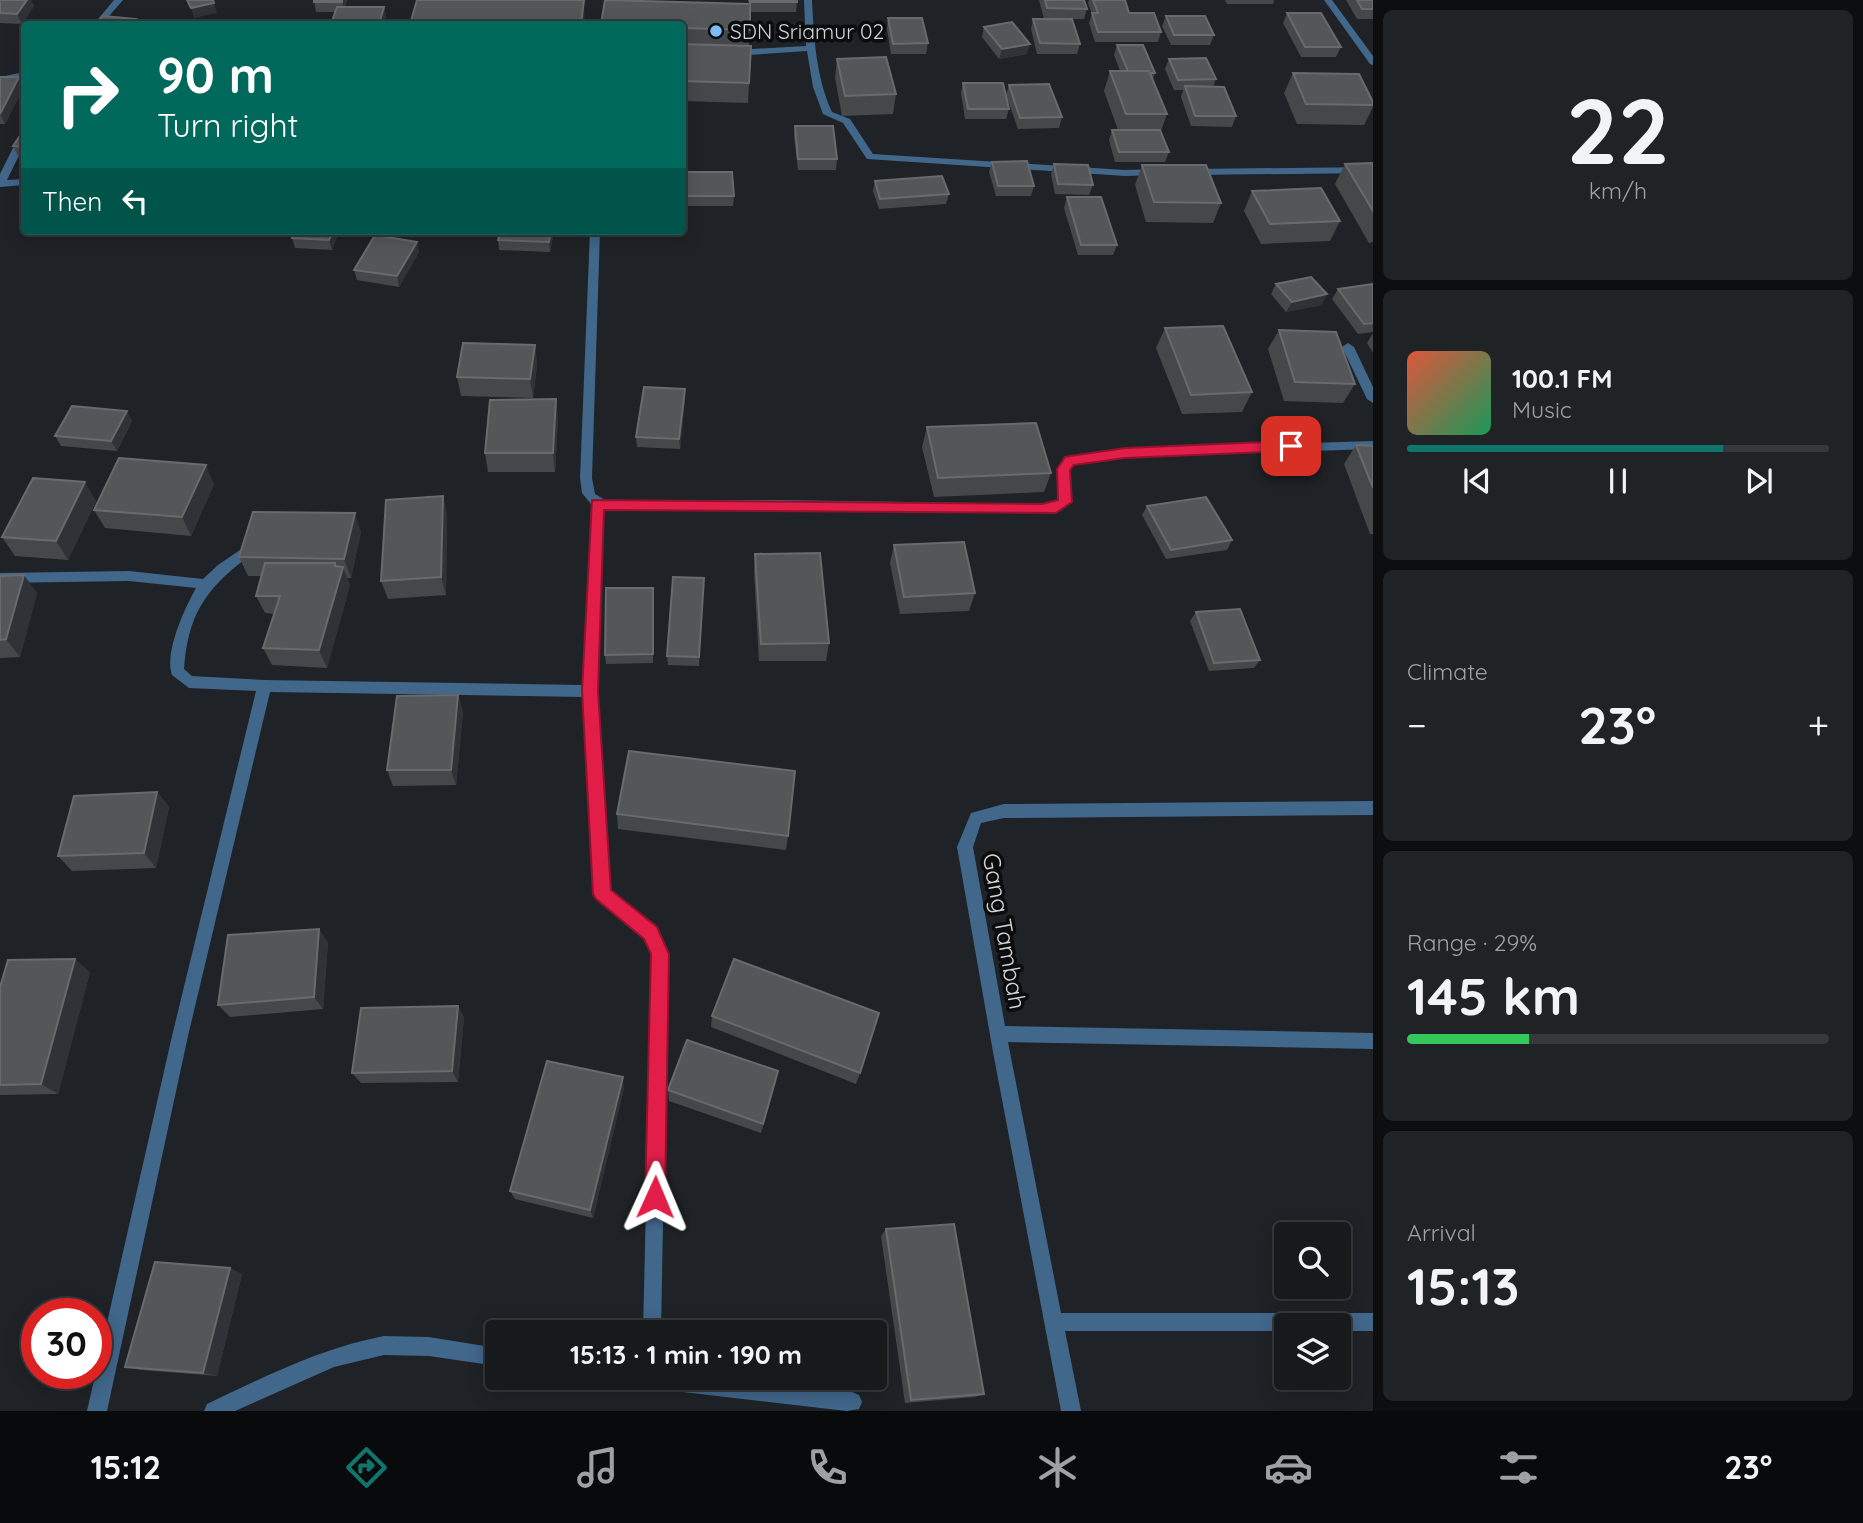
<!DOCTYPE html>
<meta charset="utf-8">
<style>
:root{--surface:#171a1c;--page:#202325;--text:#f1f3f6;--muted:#9ea1a3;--line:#36383b;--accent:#0f766e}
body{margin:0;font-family:Quicksand,sans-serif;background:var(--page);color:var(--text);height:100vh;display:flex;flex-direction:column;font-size:26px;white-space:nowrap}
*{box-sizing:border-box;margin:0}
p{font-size:23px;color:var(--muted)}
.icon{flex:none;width:38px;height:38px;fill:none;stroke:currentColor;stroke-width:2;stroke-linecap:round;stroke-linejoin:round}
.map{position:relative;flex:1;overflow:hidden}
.drawer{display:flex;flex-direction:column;gap:10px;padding:10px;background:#0d0e0f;width:490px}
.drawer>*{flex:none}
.top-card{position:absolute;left:21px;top:21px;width:665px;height:214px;border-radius:7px;box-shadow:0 4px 18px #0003,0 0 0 2px var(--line);background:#00695c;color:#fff;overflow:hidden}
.fabs{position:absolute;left:1274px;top:1222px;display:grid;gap:14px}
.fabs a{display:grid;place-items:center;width:77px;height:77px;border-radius:7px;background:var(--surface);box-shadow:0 4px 18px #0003,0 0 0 2px var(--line);font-size:35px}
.speed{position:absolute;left:21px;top:1298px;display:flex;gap:14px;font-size:35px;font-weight:700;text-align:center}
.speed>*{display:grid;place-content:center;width:91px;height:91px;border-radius:50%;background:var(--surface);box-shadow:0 4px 18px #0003,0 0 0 2px var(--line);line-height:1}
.speed .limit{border:10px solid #d22;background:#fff;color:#111}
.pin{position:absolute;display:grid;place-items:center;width:60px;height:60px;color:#fff;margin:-30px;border-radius:14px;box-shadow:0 4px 10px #0006}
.me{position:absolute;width:77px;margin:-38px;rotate:1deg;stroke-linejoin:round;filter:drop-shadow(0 0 5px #0008)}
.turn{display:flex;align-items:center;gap:24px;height:147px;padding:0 21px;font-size:32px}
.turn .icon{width:91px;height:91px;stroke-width:2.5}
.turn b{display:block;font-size:49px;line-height:60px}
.then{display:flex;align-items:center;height:66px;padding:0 21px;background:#0003;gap:14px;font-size:26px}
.big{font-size:52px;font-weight:700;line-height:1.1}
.drawer .card{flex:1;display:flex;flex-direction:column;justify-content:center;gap:10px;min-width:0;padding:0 24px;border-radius:10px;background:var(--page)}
.drawer .dial{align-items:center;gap:0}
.dial b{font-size:91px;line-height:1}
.song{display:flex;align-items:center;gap:21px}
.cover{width:84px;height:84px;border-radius:10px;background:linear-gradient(135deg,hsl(10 70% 55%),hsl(150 70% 35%))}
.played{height:7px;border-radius:4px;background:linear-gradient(90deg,var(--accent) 75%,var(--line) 75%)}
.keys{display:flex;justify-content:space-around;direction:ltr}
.heat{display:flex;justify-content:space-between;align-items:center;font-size:38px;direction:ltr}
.charge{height:10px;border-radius:5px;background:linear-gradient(90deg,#34c759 29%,var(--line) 0)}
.trip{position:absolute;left:485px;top:1320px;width:402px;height:70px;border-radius:7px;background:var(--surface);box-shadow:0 4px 18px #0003,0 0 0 2px var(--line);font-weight:700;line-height:70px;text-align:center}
.tabs{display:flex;height:112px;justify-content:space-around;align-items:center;background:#090a0b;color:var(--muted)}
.tabs .icon{width:49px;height:49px}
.tabs .active{color:var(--accent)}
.tabs b{font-size:32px;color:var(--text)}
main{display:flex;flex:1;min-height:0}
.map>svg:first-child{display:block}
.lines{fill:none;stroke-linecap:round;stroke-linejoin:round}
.minor{fill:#41678b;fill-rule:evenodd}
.wall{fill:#45484a}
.shaded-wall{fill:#2f3236}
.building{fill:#54575a;stroke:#686a6d;stroke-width:2}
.route{fill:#e11d48;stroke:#92132f;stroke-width:2}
.poi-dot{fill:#7fbdf9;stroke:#0a0c0d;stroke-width:2.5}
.labels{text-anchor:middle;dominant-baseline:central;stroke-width:7;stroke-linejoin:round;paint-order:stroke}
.far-poi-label{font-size:21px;fill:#d2d4d6;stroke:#0a0c0d;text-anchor:start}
.street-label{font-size:24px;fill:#d2d4d6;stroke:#0a0c0d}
</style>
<main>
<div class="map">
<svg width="1373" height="1411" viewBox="0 0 1373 1411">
<rect width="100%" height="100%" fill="#1f2226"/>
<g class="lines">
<g class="minor">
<polygon points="114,0 123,0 102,24 94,24"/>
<path d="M804,0h8c2,39 4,77 20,112l18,7 23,35 252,16 33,-1 5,3 -5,3 -33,1 -258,-17 -24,-36 -20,-9 -10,-27 -6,-36 -74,5 -5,-3 5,-3 73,-4z"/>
<polygon points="1324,0 1332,0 1373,56 1373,65 1370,64"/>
<polygon points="24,72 24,78 0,83 0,77"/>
<polygon points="24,133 24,145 7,180 24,179 24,185 0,187 0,174 19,136"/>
<polygon points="1373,167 1373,173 1192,175 1187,172 1192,169"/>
<path d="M590,231h10l-8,247 3,16 12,7 172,-1 263,4h11l6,-4c-1,-16 -6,-35 11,-43l55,-8 248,-8v8l-248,8 -51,8 -4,5 1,32 -15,11 -453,-4 -6,182 12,200 48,37 11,26 -7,378h-18l9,-378 -7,-16 -48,-39 -3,-5 -11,-197 -313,-5 -82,344 -81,375h-20l85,-375 84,-345 -67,-3 -17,-13c-8,-23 13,-67 24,-87l-67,-7 -129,2v-10l129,-2 74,8 15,-14 22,-15 5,1 1,4 -1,4c-41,32 -57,57 -61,110l8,7 72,4 319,5 8,-181 -9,-11 -2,-15z"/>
<polygon points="1348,343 1354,347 1373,387 1373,403 1367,399 1342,347"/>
<polygon points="1373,801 1373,815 1004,818 981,823 973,847 1005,1026 1373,1033 1373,1049 1008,1042 1061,1313 1373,1313 1373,1331 1339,1331 1339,1325 1286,1325 1286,1331 1065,1331 1081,1411 1061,1411 993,1052 957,847 971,813 1004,804"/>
<path d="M384,1336l45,1 68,11v18l-68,-10 -45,-1 -50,12 -99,44h-31l3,-7c57,-27 114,-56 177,-68z"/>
<polygon points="631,1377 723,1377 852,1392 859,1395 862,1402 859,1409 847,1411 640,1387 633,1384"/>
</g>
</g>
<g class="wall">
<polygon points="0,0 31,0 34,6 22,24 0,23"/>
<polygon points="314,0 347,0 345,7 384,7 386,18 335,12 316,12"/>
<polygon points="749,0 797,0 796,12 750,12 749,46 751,46 748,103 682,101 682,24 749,4"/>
<polygon points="1039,0 1084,0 1087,9 1084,19 1044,19"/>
<polygon points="1089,0 1125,0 1129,13 1161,32 1158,42 1095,42 1089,23 1092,14 1088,3"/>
<polygon points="1225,0 1274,0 1273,4 1227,4"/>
<polygon points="1346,0 1373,0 1373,19 1357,19"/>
<polygon points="1287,13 1341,47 1336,57 1301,57 1283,23"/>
<polygon points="1166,16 1214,35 1210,45 1171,45 1162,26"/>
<polygon points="888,18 928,43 926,54 891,54 887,29"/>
<polygon points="1033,19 1080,44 1077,54 1037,54 1031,29"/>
<polygon points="984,27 1027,54 999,59 982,37"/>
<polygon points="1117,45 1155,73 1153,79 1167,114 1161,131 1169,152 1165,162 1115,162 1109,140 1112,130 1118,130 1104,91 1110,71 1120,71 1114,55"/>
<polygon points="837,59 896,94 893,114 842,116 835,78"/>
<polygon points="1169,59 1216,79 1213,87 1236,116 1232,127 1191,126 1181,97 1183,90 1174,90 1165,69"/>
<polygon points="1293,73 1373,102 1373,107 1364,125 1297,124 1284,93"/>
<polygon points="0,77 19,77 24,87 5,124 0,124"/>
<polygon points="963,83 1009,109 1006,119 965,119 961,93"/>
<polygon points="1009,85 1062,117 1059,128 1018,129 1006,95"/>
<polygon points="795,126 837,159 836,170 798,170 794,136"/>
<polygon points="24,130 24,166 23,166 13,146"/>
<polygon points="992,162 1034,186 1031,196 996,196 989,172"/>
<polygon points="1373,163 1373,242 1369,243 1335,184 1345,164"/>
<polygon points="1054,164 1093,185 1089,195 1055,194 1051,174"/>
<polygon points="1142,165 1221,203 1213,223 1146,222 1135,185"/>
<polygon points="682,172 734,196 733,206 682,206"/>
<polygon points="875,181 949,194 946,204 879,209 873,191"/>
<polygon points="1252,191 1340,221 1330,241 1261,244 1244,211"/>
<polygon points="1067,197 1117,245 1113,255 1078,255 1064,208"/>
<polygon points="339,231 332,250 295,248 292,238"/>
<polygon points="500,231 554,231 550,252 499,250 498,240"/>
<polygon points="419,252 399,287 357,280 354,270"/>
<polygon points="1276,284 1327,294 1321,305 1286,312 1271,294"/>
<polygon points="1373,284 1373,332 1358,334 1332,299 1338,289"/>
<polygon points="1165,328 1252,392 1242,412 1182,414 1156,348"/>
<polygon points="1279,330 1355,384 1343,403 1284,401 1268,349"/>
<polygon points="1373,333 1373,353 1367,343"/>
<polygon points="535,345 537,365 533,398 461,396 457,377"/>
<polygon points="685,399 680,449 637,447 636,437"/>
<polygon points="558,418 555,472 488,472 485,453"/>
<polygon points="132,421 117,451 61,446 55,436"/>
<polygon points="927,427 1051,473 1044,492 934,497 922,447"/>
<polygon points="1356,445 1373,446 1373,534 1370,534 1344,464"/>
<polygon points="214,484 191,536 105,528 94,510"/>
<polygon points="443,496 447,515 446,595 388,599 381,581"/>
<polygon points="96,501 68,560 15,556 2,537"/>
<polygon points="1147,506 1232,540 1227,550 1166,559 1142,515"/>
<polygon points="361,532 351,578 347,578 350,585 327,668 272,665 263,648 274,614 265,613 256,596 262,576 248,576 239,557"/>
<polygon points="894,545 975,593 969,611 900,614 890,563"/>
<polygon points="755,554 829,643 826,661 759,661 754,572"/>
<polygon points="0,576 37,593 20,657 0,658"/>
<polygon points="704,578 699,666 668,665 667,656"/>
<polygon points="653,588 653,663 606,664 605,655"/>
<polygon points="1196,612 1260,660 1254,668 1209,671 1190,621"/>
<polygon points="458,695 463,712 456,785 393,786 387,770"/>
<polygon points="157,792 169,807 156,868 72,871 58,856"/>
<polygon points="617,814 788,836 786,850 618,829"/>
<polygon points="328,942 323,1009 230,1017 218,1005"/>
<polygon points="90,972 58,1094 0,1095 0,987"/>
<polygon points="458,1006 464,1018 458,1082 361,1083 352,1073"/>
<polygon points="712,1016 860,1073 856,1084 711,1027"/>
<polygon points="776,1082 761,1133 669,1101 668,1090"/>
<polygon points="624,1088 593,1218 515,1199 510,1191"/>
<polygon points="886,1229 984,1394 975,1397 905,1403 881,1236"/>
<polygon points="242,1274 217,1376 141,1370 125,1367"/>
</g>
<g class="shaded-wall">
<polygon points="27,0 31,0 34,6 22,24 17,14"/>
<polygon points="342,0 347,0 344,12 342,2"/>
<polygon points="584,0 585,24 581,24"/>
<polygon points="214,3 217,13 194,18 191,8"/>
<polygon points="384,7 386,18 384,24 379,24"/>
<polygon points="1030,44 1027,54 999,59 1002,49"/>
<polygon points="19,77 24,87 5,124 0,114"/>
<polygon points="333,231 339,231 332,250 329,240"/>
<polygon points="551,231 554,231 550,252 549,242"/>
<polygon points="417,242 419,252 399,287 397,276"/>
<polygon points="1327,294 1321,305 1286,312 1292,302"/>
<polygon points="535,345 537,365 533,398 530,379"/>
<polygon points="685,389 685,399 680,449 679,439"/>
<polygon points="556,399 558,418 555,472 553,453"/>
<polygon points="127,411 132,421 117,451 111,441"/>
<polygon points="206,465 214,484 191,536 182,517"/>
<polygon points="85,482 96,501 68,560 56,541"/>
<polygon points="443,496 447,515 446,595 441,577"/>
<polygon points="355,513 361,532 351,578 344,559"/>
<polygon points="335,563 341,577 343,567 350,585 327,668 319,650"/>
<polygon points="24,575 37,593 20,657 6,639"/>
<polygon points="458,695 463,712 456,785 451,770"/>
<polygon points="157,792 169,807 156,868 144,853"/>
<polygon points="319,929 328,942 323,1009 314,997"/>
<polygon points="75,959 90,972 58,1094 41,1084"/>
<polygon points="458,1006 464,1018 458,1082 452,1071"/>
<polygon points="623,1077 624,1088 593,1218 590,1210"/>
<polygon points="230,1268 242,1274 217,1376 203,1373"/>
</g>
<g class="building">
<polygon points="0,0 27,0 17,14 0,13"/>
<polygon points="187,0 213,0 214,3 191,8"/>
<rect x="314" y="0" width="28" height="2"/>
<polygon points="417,0 584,0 581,24 410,24"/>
<polygon points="605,0 750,4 750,30 682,28 682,24 601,24"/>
<polygon points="749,0 797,0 797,2 750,2"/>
<polygon points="1045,0 1084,0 1087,9 1047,8"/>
<polygon points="1093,0 1125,0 1129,13 1154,13 1161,32 1098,32 1092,13 1098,13"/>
<polygon points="1357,0 1373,0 1373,9 1362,9"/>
<polygon points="337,7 384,7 379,24 331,24"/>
<polygon points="1287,13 1321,13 1341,47 1305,47"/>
<polygon points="103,16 136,19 132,24 95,24"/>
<polygon points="1166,16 1205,16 1214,35 1174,35"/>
<polygon points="888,18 922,18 928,43 893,44"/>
<polygon points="1033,19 1072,19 1080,44 1040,43"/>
<polygon points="1012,22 1030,44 1002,49 984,27"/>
<polygon points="682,44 751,46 749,83 682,81"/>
<polygon points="1117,45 1143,45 1155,73 1150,73 1149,71 1128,71"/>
<polygon points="886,57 896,94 845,96 837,59"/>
<polygon points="1206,58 1216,79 1178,80 1169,59"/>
<polygon points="1110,71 1149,71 1167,114 1126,114"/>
<polygon points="1293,73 1359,74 1373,102 1373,105 1306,104"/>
<polygon points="0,77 19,77 0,114"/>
<polygon points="963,83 1003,83 1009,109 968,109"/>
<polygon points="1049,84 1062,117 1020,118 1009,85"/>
<polygon points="1185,86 1224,87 1236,116 1195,116"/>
<polygon points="795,126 833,126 837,159 798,159"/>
<polygon points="24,130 24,147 13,146"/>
<polygon points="1112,130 1160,130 1169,152 1119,152"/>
<polygon points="1027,161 1034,186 998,186 992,162"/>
<polygon points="1373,163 1373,211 1345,164"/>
<polygon points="1054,164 1088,165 1093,185 1058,184"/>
<polygon points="1142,165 1206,165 1221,203 1154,202"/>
<polygon points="682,172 732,172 734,196 682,196"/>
<polygon points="942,176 949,194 880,199 875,181"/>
<polygon points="1321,188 1340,221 1270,224 1252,191"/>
<polygon points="1067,197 1101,197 1117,245 1081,245"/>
<polygon points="295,231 333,231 329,240 292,238"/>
<polygon points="500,231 551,231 549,242 498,240"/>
<polygon points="375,235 417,242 397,276 354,270"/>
<polygon points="1311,277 1327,294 1292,302 1276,284"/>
<polygon points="1373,284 1373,323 1364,324 1338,289"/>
<polygon points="1223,326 1252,392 1191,395 1165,328"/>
<polygon points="1279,330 1336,332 1355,384 1295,382"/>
<polygon points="463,343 535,345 530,379 457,377"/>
<polygon points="644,387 685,389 679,439 636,437"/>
<polygon points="556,399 553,453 485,453 490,400"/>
<polygon points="72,406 127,411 111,441 55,436"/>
<polygon points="1036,423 1051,473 938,478 927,427"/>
<polygon points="1356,445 1373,446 1373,488"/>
<polygon points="119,458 206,465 182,517 94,510"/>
<polygon points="33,478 85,482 56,541 2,537"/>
<polygon points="443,496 441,577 381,581 386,500"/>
<polygon points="1206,497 1232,540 1171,550 1147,506"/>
<polygon points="253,512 355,513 344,559 239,557"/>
<polygon points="964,542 975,593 904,597 894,545"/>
<polygon points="820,553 829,643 761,644 755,554"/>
<polygon points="265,563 335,563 335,566 343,567 319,650 263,648 280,596 256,596"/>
<polygon points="24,575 6,639 0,640 0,576"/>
<polygon points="673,577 704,578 699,657 667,656"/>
<polygon points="606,588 653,588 653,654 605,655"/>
<polygon points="1240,609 1260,660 1214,663 1196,612"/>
<polygon points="458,695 451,770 387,770 397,696"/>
<polygon points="629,751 795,771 788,836 617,814"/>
<polygon points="157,792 144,853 58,856 74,796"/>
<polygon points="319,929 314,997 218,1005 228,935"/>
<polygon points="75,959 41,1084 0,1085 0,987 8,960"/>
<polygon points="734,959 879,1013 860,1073 712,1016"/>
<polygon points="458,1006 452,1071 352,1073 361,1008"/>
<polygon points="687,1040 778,1071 763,1124 668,1090"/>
<polygon points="547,1061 623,1077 590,1210 510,1191"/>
<polygon points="954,1224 984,1394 911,1400 886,1229"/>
<polygon points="155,1262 230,1268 203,1373 125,1367"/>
</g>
<polygon class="route" points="1291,441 1297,446 1291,451 1125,458 1074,465 1070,470 1072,502 1056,513 604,510 598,691 611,890 657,927 669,954 665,1197 662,1204 655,1207 648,1204 645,1197 651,954 644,939 596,899 593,894 582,691 592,500 1042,504 1058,500 1057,469 1065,457 1070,456 1125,448"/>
<circle class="poi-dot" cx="716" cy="31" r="7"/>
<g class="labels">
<g class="far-poi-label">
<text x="730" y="31">SDN Sriamur 02</text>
</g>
<g class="street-label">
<text transform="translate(1005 931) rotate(80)">Gang Tambah</text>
</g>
</g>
</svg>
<div class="fabs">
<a><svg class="icon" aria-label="search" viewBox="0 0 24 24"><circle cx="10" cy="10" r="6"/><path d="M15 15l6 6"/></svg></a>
<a><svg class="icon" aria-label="layers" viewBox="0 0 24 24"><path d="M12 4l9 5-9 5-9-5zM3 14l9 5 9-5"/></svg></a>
</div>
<div class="speed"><div class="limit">30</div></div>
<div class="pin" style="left:1291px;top:446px;background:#d93025"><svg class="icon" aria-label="arrive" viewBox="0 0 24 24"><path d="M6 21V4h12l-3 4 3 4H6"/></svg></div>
<svg class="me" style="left:655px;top:1197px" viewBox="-20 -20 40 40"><path d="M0-17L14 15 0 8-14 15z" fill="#e11d48" stroke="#fff" stroke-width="4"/></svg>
<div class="trip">15:13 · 1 min · 190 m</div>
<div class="top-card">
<div class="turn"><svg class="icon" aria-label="right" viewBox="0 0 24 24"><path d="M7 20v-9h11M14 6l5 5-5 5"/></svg><div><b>90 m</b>Turn right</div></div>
<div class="then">Then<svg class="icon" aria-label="left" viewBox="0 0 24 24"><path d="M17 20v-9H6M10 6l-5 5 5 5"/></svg></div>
</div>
</div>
<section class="drawer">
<div class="card dial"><b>22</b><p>km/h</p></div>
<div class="card">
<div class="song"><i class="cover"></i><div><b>100.1 FM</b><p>Music</p></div></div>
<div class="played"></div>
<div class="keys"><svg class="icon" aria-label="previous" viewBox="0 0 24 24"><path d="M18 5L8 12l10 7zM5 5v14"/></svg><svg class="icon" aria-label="pause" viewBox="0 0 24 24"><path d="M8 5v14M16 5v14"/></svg><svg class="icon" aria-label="next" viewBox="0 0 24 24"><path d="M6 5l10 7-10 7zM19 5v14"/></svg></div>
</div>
<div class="card"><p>Climate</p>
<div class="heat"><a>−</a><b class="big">23°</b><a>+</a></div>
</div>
<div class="card"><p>Range · 29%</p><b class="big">145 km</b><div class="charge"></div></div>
<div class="card"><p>Arrival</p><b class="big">15:13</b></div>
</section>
</main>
<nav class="tabs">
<b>15:12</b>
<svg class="icon active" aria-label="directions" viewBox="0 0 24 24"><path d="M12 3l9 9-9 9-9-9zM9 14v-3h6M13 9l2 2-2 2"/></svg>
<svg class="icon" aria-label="music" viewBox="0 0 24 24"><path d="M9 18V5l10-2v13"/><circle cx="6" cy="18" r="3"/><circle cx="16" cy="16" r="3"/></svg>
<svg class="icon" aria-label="phone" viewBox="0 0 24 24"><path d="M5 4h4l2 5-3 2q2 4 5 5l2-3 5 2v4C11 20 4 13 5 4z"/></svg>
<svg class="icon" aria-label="climate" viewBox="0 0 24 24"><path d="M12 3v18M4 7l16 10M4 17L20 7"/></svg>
<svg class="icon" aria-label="car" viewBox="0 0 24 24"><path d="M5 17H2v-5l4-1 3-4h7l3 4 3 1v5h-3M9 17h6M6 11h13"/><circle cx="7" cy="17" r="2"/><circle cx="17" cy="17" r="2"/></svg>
<svg class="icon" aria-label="filters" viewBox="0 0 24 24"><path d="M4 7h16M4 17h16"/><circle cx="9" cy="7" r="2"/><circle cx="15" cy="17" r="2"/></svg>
<b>23°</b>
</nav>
